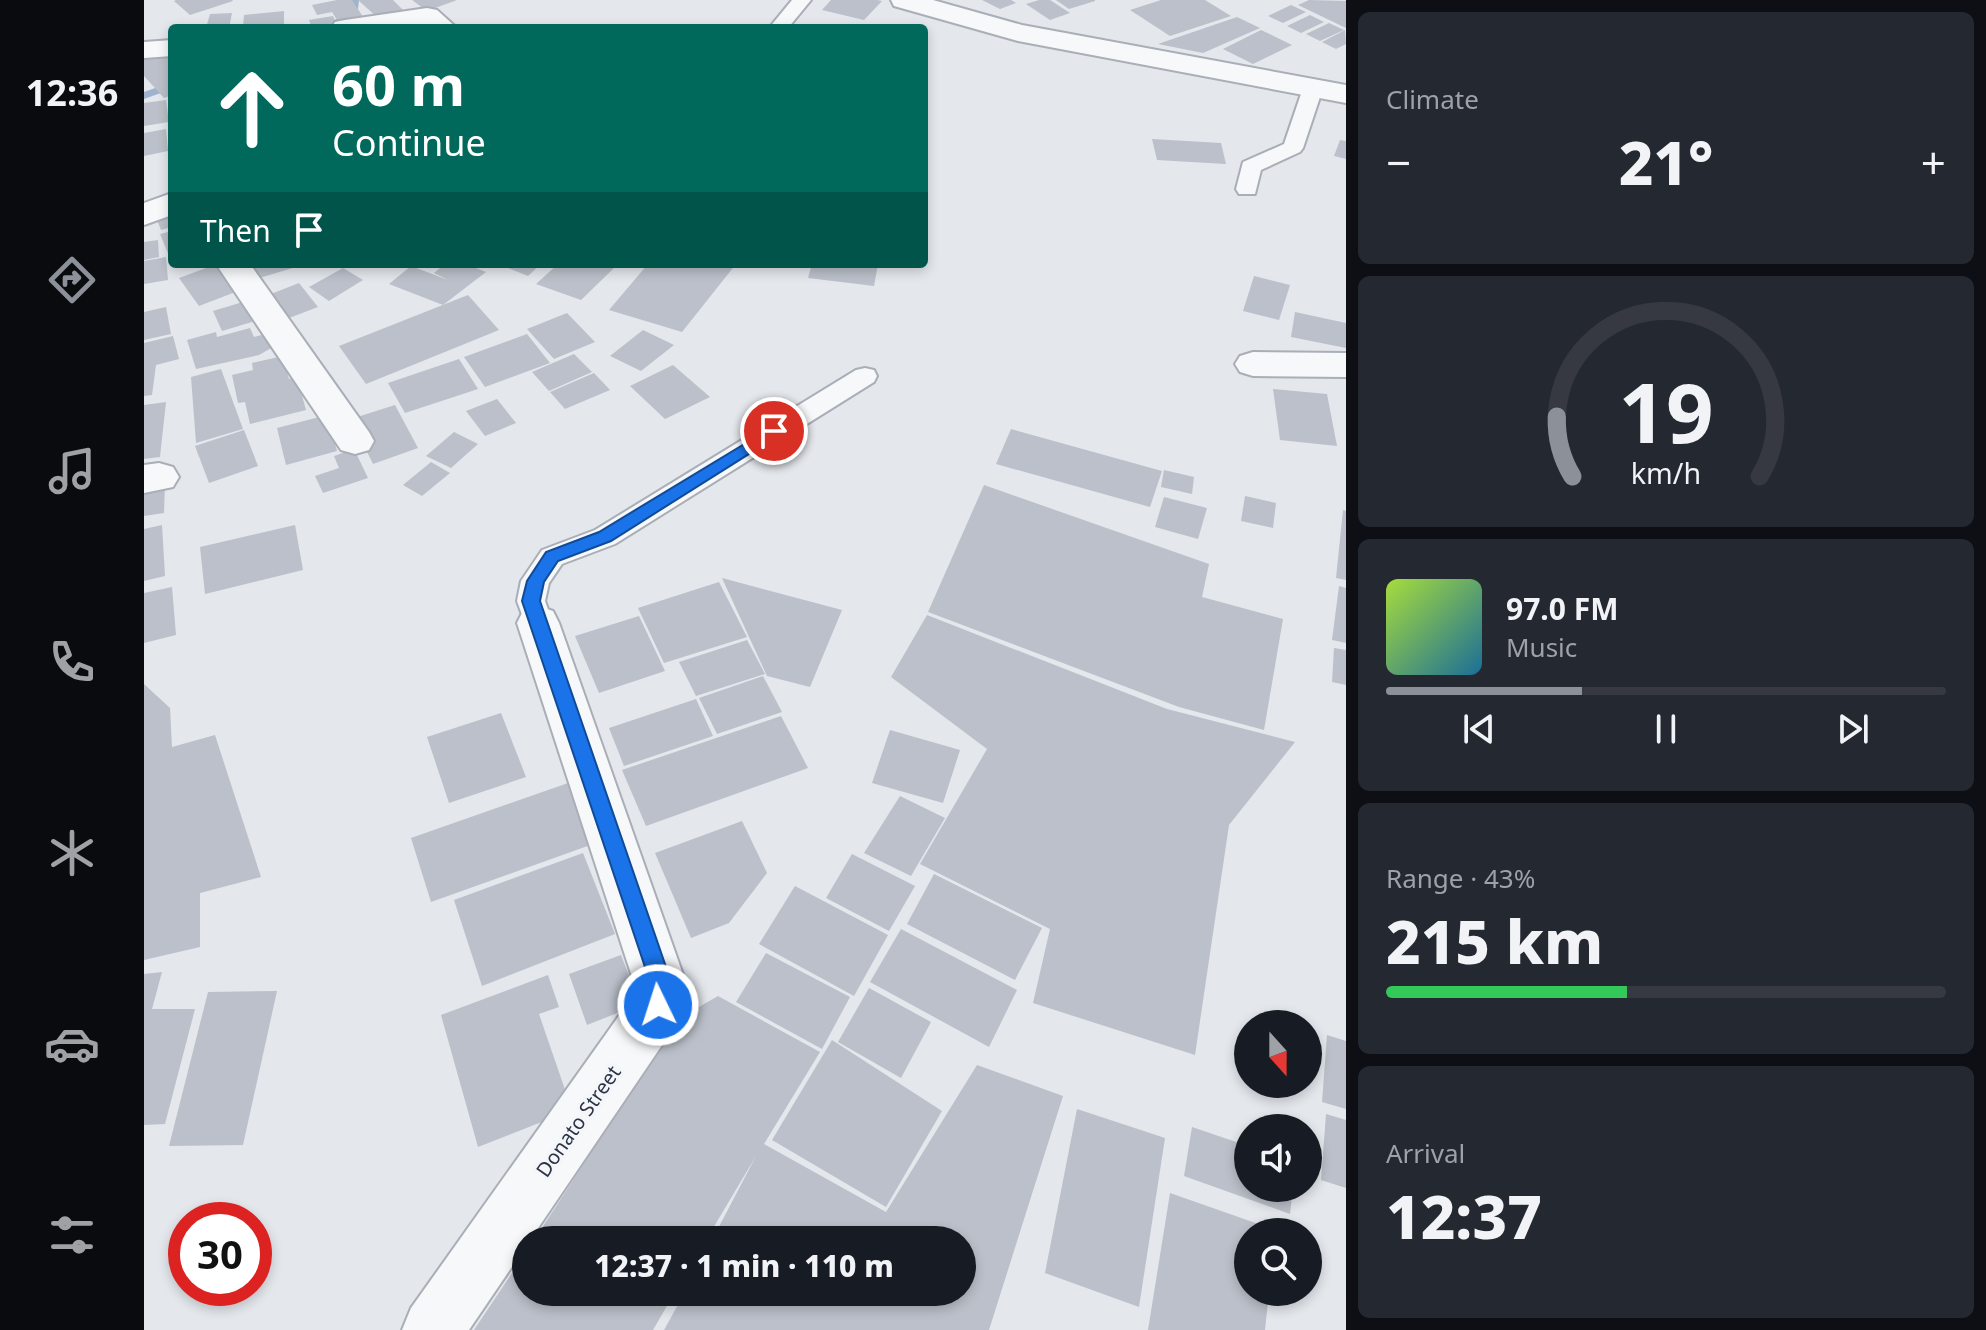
<!DOCTYPE html>
<meta charset="utf-8">
<style>
:root{--surface:#171b24;--page:#242831;--text:#f1f3f6;--muted:#9ea1a6;--line:#363941;--accent:#8c9099}
body{margin:0;font-family:"Noto Sans",sans-serif;background:var(--page);color:var(--text);height:100vh;display:flex;flex-direction:column;font-size:30px;white-space:nowrap}
*{box-sizing:border-box;margin:0}
p{font-size:26px;color:var(--muted)}
.icon{flex:none;width:44px;height:44px;fill:none;stroke:currentColor;stroke-width:2;stroke-linecap:round;stroke-linejoin:round}
.map{position:relative;flex:1;overflow:hidden}
.side{display:flex;flex-direction:column;gap:12px;padding:12px;background:#0d0f14;width:640px}
.side>*{flex:none}
.top-card{position:absolute;left:24px;top:24px;width:760px;height:244px;border-radius:8px;box-shadow:0 4px 12px #0003;background:#00695c;color:#fff;overflow:hidden}
.needle{width:52px;rotate:159deg}
.tools{position:absolute;left:1090px;top:1010px;display:grid;gap:16px}
.tools a{display:grid;place-items:center;width:88px;height:88px;border-radius:50%;background:var(--surface);box-shadow:0 4px 12px #0003;font-size:40px}
.speed{position:absolute;left:24px;top:1202px;display:flex;gap:16px;font-size:40px;font-weight:700;text-align:center}
.speed>*{display:grid;place-content:center;width:104px;height:104px;border-radius:50%;background:var(--surface);box-shadow:0 4px 12px #0003;line-height:1}
.speed .limit{border:12px solid #d22;background:#fff;color:#111}
.pin{position:absolute;display:grid;place-items:center;width:68px;height:68px;color:#fff;margin:-34px;border:4px solid #fff;border-radius:50%;box-shadow:0 2px 8px #0007}
.me{position:absolute;width:88px;margin:-44px;rotate:356deg;stroke-linejoin:round;filter:drop-shadow(0 0 6px #0008)}
.turn{display:flex;align-items:center;gap:28px;height:168px;padding:0 32px;font-size:36px}
.turn .icon{width:104px;height:104px;stroke-width:2.5}
.turn b{display:block;font-size:56px;line-height:68px}
.then{display:flex;align-items:center;height:76px;padding:0 32px;background:#0003;gap:16px;font-size:30px}
.big{font-size:60px;font-weight:800;line-height:1.1}
.side .tile{flex:1;display:flex;flex-direction:column;justify-content:center;gap:12px;min-width:0;padding:0 28px;border-radius:12px;background:var(--page)}
.side .dial{align-items:center;gap:0}
.dial svg{height:208px;overflow:visible;fill:none;stroke:var(--line);stroke-width:7;stroke-linecap:round;text-anchor:middle}
.dial text{fill:var(--text);stroke:none}
.song{display:flex;align-items:center;gap:24px}
.cover{width:96px;height:96px;border-radius:12px;background:linear-gradient(135deg,hsl(80 70% 55%),hsl(200 70% 35%))}
.played{height:8px;border-radius:4px;background:linear-gradient(90deg,var(--accent) 35%,var(--line) 35%)}
.keys{display:flex;justify-content:space-around;direction:ltr}
.heat{display:flex;justify-content:space-between;align-items:center;font-size:44px;direction:ltr}
.charge{height:12px;border-radius:6px;background:linear-gradient(90deg,#34c759 43%,var(--line) 0)}
.trip{position:absolute;left:368px;top:1226px;width:464px;height:80px;border-radius:40px;background:var(--surface);box-shadow:0 4px 12px #0003;font-weight:800;line-height:80px;text-align:center}
main{display:flex;flex:1;min-height:0}
.menu{display:flex;flex-direction:column;width:144px;justify-content:space-around;align-items:center;background:#090b0e;color:var(--muted)}
.menu .icon{width:56px;height:56px}
.menu .on{color:var(--accent)}
.menu b{font-size:36px;color:var(--text)}
.map>svg:first-child{display:block}
.lines{fill:none;stroke-linecap:round;stroke-linejoin:round}
.stream{fill:#9fb4cc;fill-rule:evenodd}
.building{fill:#bbc0ca}
.lane-casing{stroke:#a9aeb7;stroke-width:4}
.street-casing{stroke:#a9aeb7;stroke-width:4}
.lane{fill:#f7f8fa;fill-rule:evenodd}
.street{fill:#f7f8fa;fill-rule:evenodd}
.route{fill:#1a73e8;stroke:#114b97;stroke-width:2}
.labels{text-anchor:middle;dominant-baseline:central;stroke-width:7;stroke-linejoin:round;paint-order:stroke}
.street-label{font-size:20px;fill:#2b3445;stroke:#f4f6f9}
</style>
<main>
<nav class="menu">
<b>12:36</b>
<svg class="icon on" aria-label="directions" viewBox="0 0 24 24"><path d="M12 3l9 9-9 9-9-9zM9 14v-3h6M13 9l2 2-2 2"/></svg>
<svg class="icon" aria-label="music" viewBox="0 0 24 24"><path d="M9 18V5l10-2v13"/><circle cx="6" cy="18" r="3"/><circle cx="16" cy="16" r="3"/></svg>
<svg class="icon" aria-label="phone" viewBox="0 0 24 24"><path d="M5 4h4l2 5-3 2q2 4 5 5l2-3 5 2v4C11 20 4 13 5 4z"/></svg>
<svg class="icon" aria-label="climate" viewBox="0 0 24 24"><path d="M12 3v18M4 7l16 10M4 17L20 7"/></svg>
<svg class="icon" aria-label="car" viewBox="0 0 24 24"><path d="M5 17H2v-5l4-1 3-4h7l3 4 3 1v5h-3M9 17h6M6 11h13"/><circle cx="7" cy="17" r="2"/><circle cx="17" cy="17" r="2"/></svg>
<svg class="icon" aria-label="filters" viewBox="0 0 24 24"><path d="M4 7h16M4 17h16"/><circle cx="9" cy="7" r="2"/><circle cx="15" cy="17" r="2"/></svg>
</nav>
<div class="map">
<svg width="1202" height="1330" viewBox="0 0 1202 1330">
<rect width="100%" height="100%" fill="#e4e7ec"/>
<g class="lines">
<g class="stream">
<polygon points="205,0 215,0 213,18 186,28 172,28 204,14"/>
<polygon points="28,82 28,89 0,99 0,92"/>
</g>
</g>
<g class="building">
<polygon points="32,0 88,0 89,1 46,15 30,1"/>
<polygon points="193,0 208,0 219,17 195,23 188,12 173,15 168,5"/>
<polygon points="214,0 249,0 262,13 234,18"/>
<polygon points="268,0 313,0 283,11"/>
<polygon points="687,0 733,0 738,1 720,20 678,10"/>
<polygon points="838,0 867,0 872,3 856,9"/>
<polygon points="895,0 906,0 926,13 906,20 882,4"/>
<polygon points="912,0 951,0 951,1 925,9"/>
<polygon points="1017,0 1061,0 1087,16 1026,36 986,10"/>
<polygon points="1165,0 1202,1 1202,28 1154,5"/>
<polygon points="1147,5 1162,12 1139,23 1124,16"/>
<polygon points="140,11 140,28 99,28 100,15"/>
<polygon points="88,13 85,28 62,28 66,14"/>
<polygon points="1166,15 1180,22 1157,33 1143,26"/>
<polygon points="189,16 193,26 168,28 165,20"/>
<polygon points="1093,17 1116,28 1059,53 1014,44"/>
<polygon points="1185,23 1200,30 1176,41 1162,34"/>
<polygon points="1117,30 1148,45 1109,64 1079,49"/>
<polygon points="1201,30 1202,44 1192,49 1178,42"/>
<polygon points="28,50 28,95 20,98 0,76 0,54"/>
<polygon points="22,100 25,122 0,126 0,103"/>
<polygon points="22,129 24,151 0,156 0,133"/>
<polygon points="1008,139 1077,143 1082,164 1013,160"/>
<polygon points="1196,140 1202,141 1202,159 1190,156"/>
<polygon points="28,207 28,227 17,230 10,212"/>
<polygon points="28,231 28,263 16,234"/>
<polygon points="14,240 15,257 0,260 0,242"/>
<polygon points="22,257 24,280 0,284 0,261"/>
<polygon points="73,264 94,291 55,306 35,278"/>
<polygon points="105,264 159,264 159,265 112,279"/>
<polygon points="301,264 322,264 342,272 299,305 245,284 267,266 304,280 290,273"/>
<polygon points="354,264 397,264 384,276"/>
<polygon points="414,264 457,264 470,268 437,300 392,284"/>
<polygon points="504,264 592,264 538,332 465,310"/>
<polygon points="668,264 734,264 730,286 664,278"/>
<polygon points="199,268 219,280 185,301 165,287"/>
<polygon points="1110,276 1146,285 1135,320 1099,311"/>
<polygon points="155,283 174,307 145,318 127,294"/>
<polygon points="324,295 355,330 222,384 195,346"/>
<polygon points="112,298 121,318 78,331 69,311"/>
<polygon points="22,307 27,334 0,340 0,312"/>
<polygon points="1151,312 1202,323 1202,348 1147,337"/>
<polygon points="423,313 451,342 410,359 383,329"/>
<polygon points="106,328 110,337 133,331 129,347 115,355 52,369 43,340 72,332 73,337"/>
<polygon points="499,330 530,345 497,371 466,356"/>
<polygon points="383,334 406,363 341,387 320,357"/>
<polygon points="29,336 35,359 12,365 8,395 0,396 0,343"/>
<polygon points="430,354 448,372 405,391 388,372"/>
<polygon points="139,356 145,379 153,377 162,410 106,424 101,402 94,403 88,375 109,370 108,363"/>
<polygon points="315,359 334,389 261,413 244,383"/>
<polygon points="529,365 566,397 521,419 486,386"/>
<polygon points="77,369 99,429 52,443 47,377"/>
<polygon points="450,373 466,390 421,409 406,392"/>
<polygon points="1129,389 1183,394 1193,446 1136,440"/>
<polygon points="353,399 372,423 341,436 322,411"/>
<polygon points="22,402 16,457 0,459 0,405"/>
<polygon points="251,405 274,448 229,464 207,419"/>
<polygon points="183,415 193,451 142,465 133,428"/>
<polygon points="867,429 1018,471 1006,507 852,464"/>
<polygon points="100,430 114,466 65,483 51,446"/>
<polygon points="310,432 334,444 307,468 282,456"/>
<polygon points="210,449 224,478 179,493 171,476 195,468 190,456"/>
<polygon points="287,462 306,473 278,496 259,485"/>
<polygon points="1020,470 1050,477 1048,494 1017,487"/>
<polygon points="21,483 20,513 0,516 0,486"/>
<polygon points="840,485 1065,564 1058,597 1139,619 1120,730 1035,707 784,612"/>
<polygon points="1101,496 1132,503 1129,528 1097,521"/>
<polygon points="1020,497 1063,508 1054,539 1011,527"/>
<polygon points="1199,510 1202,511 1202,580 1192,578"/>
<polygon points="18,525 21,576 0,581 0,529"/>
<polygon points="151,525 159,570 61,594 56,547"/>
<polygon points="578,578 698,610 666,687 623,676"/>
<polygon points="575,582 603,637 520,663 494,608"/>
<polygon points="1195,586 1202,588 1202,643 1188,640"/>
<polygon points="28,587 32,635 0,643 0,593"/>
<polygon points="783,615 1023,709 1151,742 1085,825 1051,1055 889,1003 906,929 776,864 843,749 747,677"/>
<polygon points="495,616 521,671 455,693 431,636"/>
<polygon points="603,640 621,674 552,696 535,662"/>
<polygon points="1190,648 1202,650 1202,685 1188,682"/>
<polygon points="619,676 638,712 573,734 555,698"/>
<polygon points="0,684 26,708 28,747 71,735 117,877 56,893 56,947 0,960"/>
<polygon points="552,699 569,736 480,766 465,728"/>
<polygon points="357,713 382,777 305,803 283,737"/>
<polygon points="637,716 664,768 502,826 478,770"/>
<polygon points="746,730 816,750 799,803 728,783"/>
<polygon points="427,782 452,843 287,902 267,838"/>
<polygon points="756,796 801,818 767,876 720,853"/>
<polygon points="598,821 623,873 585,923 547,938 511,853"/>
<polygon points="439,853 471,934 338,986 310,900"/>
<polygon points="708,854 771,886 745,931 682,898"/>
<polygon points="790,874 898,928 871,980 763,924"/>
<polygon points="651,886 744,935 710,996 615,944"/>
<polygon points="757,929 873,990 845,1047 726,982"/>
<polygon points="622,953 706,997 678,1049 592,1002"/>
<polygon points="477,955 496,1004 443,1025 425,974"/>
<polygon points="18,972 8,1009 51,1009 21,1124 0,1125 0,974"/>
<polygon points="404,975 415,1007 395,1014 428,1110 334,1147 297,1015"/>
<polygon points="725,988 787,1022 757,1078 694,1042"/>
<polygon points="133,991 99,1145 25,1146 64,992"/>
<polygon points="574,996 676,1052 620,1144 742,1212 833,1065 919,1096 845,1330 520,1330 541,1292 818,1292 818,1240 568,1240 612,1156 562,1240 390,1240 534,1019"/>
<polygon points="1183,1035 1202,1041 1202,1109 1178,1102"/>
<polygon points="688,1040 798,1111 742,1207 628,1140"/>
<polygon points="933,1109 1021,1138 995,1307 901,1273"/>
<polygon points="1182,1114 1202,1120 1202,1188 1177,1180"/>
<polygon points="1048,1127 1104,1146 1104,1188 1149,1188 1146,1214 1040,1176"/>
<polygon points="1026,1193 1137,1232 1104,1232 1104,1292 1125,1292 1121,1330 1004,1330"/>
<polygon points="382,1252 382,1292 531,1292 509,1330 330,1330"/>
</g>
<g class="lines">
<defs>
<g id="lane">
<polygon points="648,0 667,0 644,28 625,28"/>
<polygon points="1169,82 1179,88 1159,148 1156,152 1117,170 1111,194 1095,194 1092,189 1099,162 1140,144 1159,88"/>
<polygon points="721,368 730,370 733,376 730,382 471,544 418,564 405,583 401,601 409,623 404,631 394,634 384,631 373,601 377,581 398,550 451,530 712,370"/>
</g>
<g id="street">
<polygon points="747,0 789,0 878,25 1202,85 1202,103 874,41 750,6"/>
<polygon points="283,8 293,10 313,28 282,28 278,25 187,28 191,22 201,20"/>
<polygon points="28,40 28,56 0,58 0,42"/>
<polygon points="28,193 28,215 0,225 0,203"/>
<polygon points="72,264 106,264 225,432 230,441 225,450 211,454 197,450"/>
<polygon points="1109,352 1202,353 1202,377 1109,376 1096,372 1091,364 1096,356"/>
<polygon points="15,463 29,467 35,477 29,487 0,493 0,465"/>
<polygon points="394,606 409,611 415,623 543,986 540,1005 533,1023 386,1240 382,1240 382,1246 325,1330 258,1330 267,1308 489,996 491,986 373,623 379,611"/>
</g>
</defs>
<use href="#lane" class="lane-casing"/>
<use href="#street" class="street-casing"/>
<use href="#lane" class="lane"/>
<use href="#street" class="street"/>
</g>
<path class="route" d="M630,426l7,5 -2,4 -168,106 -53,20 -14,21 -4,19 125,363c5,17 8,31 1,48l-8,3 -8,-3 -3,-7 3,-19 -6,-22 -122,-363 5,-20 19,-29 53,-20z"/>
<g class="labels">
<g class="street-label">
<text transform="translate(434 1121) rotate(-55)">Donato Street</text>
</g>
</g>
</svg>
<div class="tools">
<a><svg class="needle" viewBox="-14 -14 28 28"><path d="M0-13l5 13h-10z" fill="#e53935"/><path d="M0 13l5-13h-10z" fill="#9ea1a6"/></svg></a>
<a><svg class="icon" aria-label="sound" viewBox="0 0 24 24"><path d="M4 9h4l5-4v14l-5-4H4zM17 9q2 3 0 6"/></svg></a>
<a><svg class="icon" aria-label="search" viewBox="0 0 24 24"><circle cx="10" cy="10" r="6"/><path d="M15 15l6 6"/></svg></a>
</div>
<div class="speed"><div class="limit">30</div></div>
<div class="pin" style="left:630px;top:431px;background:#d93025"><svg class="icon" aria-label="arrive" viewBox="0 0 24 24"><path d="M6 21V4h12l-3 4 3 4H6"/></svg></div>
<svg class="me" style="left:514px;top:1005px" viewBox="-20 -20 40 40"><circle r="17" fill="#1a73e8" stroke="#fff" stroke-width="3"/><path d="M0-11L8 9 0 5-8 9z" fill="#fff"/></svg>
<div class="trip">12:37 · 1 min · 110 m</div>
<div class="top-card">
<div class="turn"><svg class="icon" aria-label="ahead" viewBox="0 0 24 24"><path d="M12 20V5M6 11l6-6 6 6"/></svg><div><b>60 m</b>Continue</div></div>
<div class="then">Then<svg class="icon" aria-label="arrive" viewBox="0 0 24 24"><path d="M6 21V4h12l-3 4 3 4H6"/></svg></div>
</div>
</div>
<section class="side">
<div class="tile"><p>Climate</p>
<div class="heat"><a>−</a><b class="big">21°</b><a>+</a></div>
</div>
<div class="tile dial"><svg viewBox="0 0 100 80">
<path d="M14 69A42 42 0 1 1 86 69"/>
<path d="M14 69A42 42 0 0 1 8 46" stroke="#8c9099"/>
<text x="50" y="56" font-size="32" font-weight="700">19</text>
<text x="50" y="72" font-size="11">km/h</text>
</svg></div>
<div class="tile">
<div class="song"><i class="cover"></i><div><b>97.0 FM</b><p>Music</p></div></div>
<div class="played"></div>
<div class="keys"><svg class="icon" aria-label="previous" viewBox="0 0 24 24"><path d="M18 5L8 12l10 7zM5 5v14"/></svg><svg class="icon" aria-label="pause" viewBox="0 0 24 24"><path d="M8 5v14M16 5v14"/></svg><svg class="icon" aria-label="next" viewBox="0 0 24 24"><path d="M6 5l10 7-10 7zM19 5v14"/></svg></div>
</div>
<div class="tile"><p>Range · 43%</p><b class="big">215 km</b><div class="charge"></div></div>
<div class="tile"><p>Arrival</p><b class="big">12:37</b></div>
</section>
</main>
